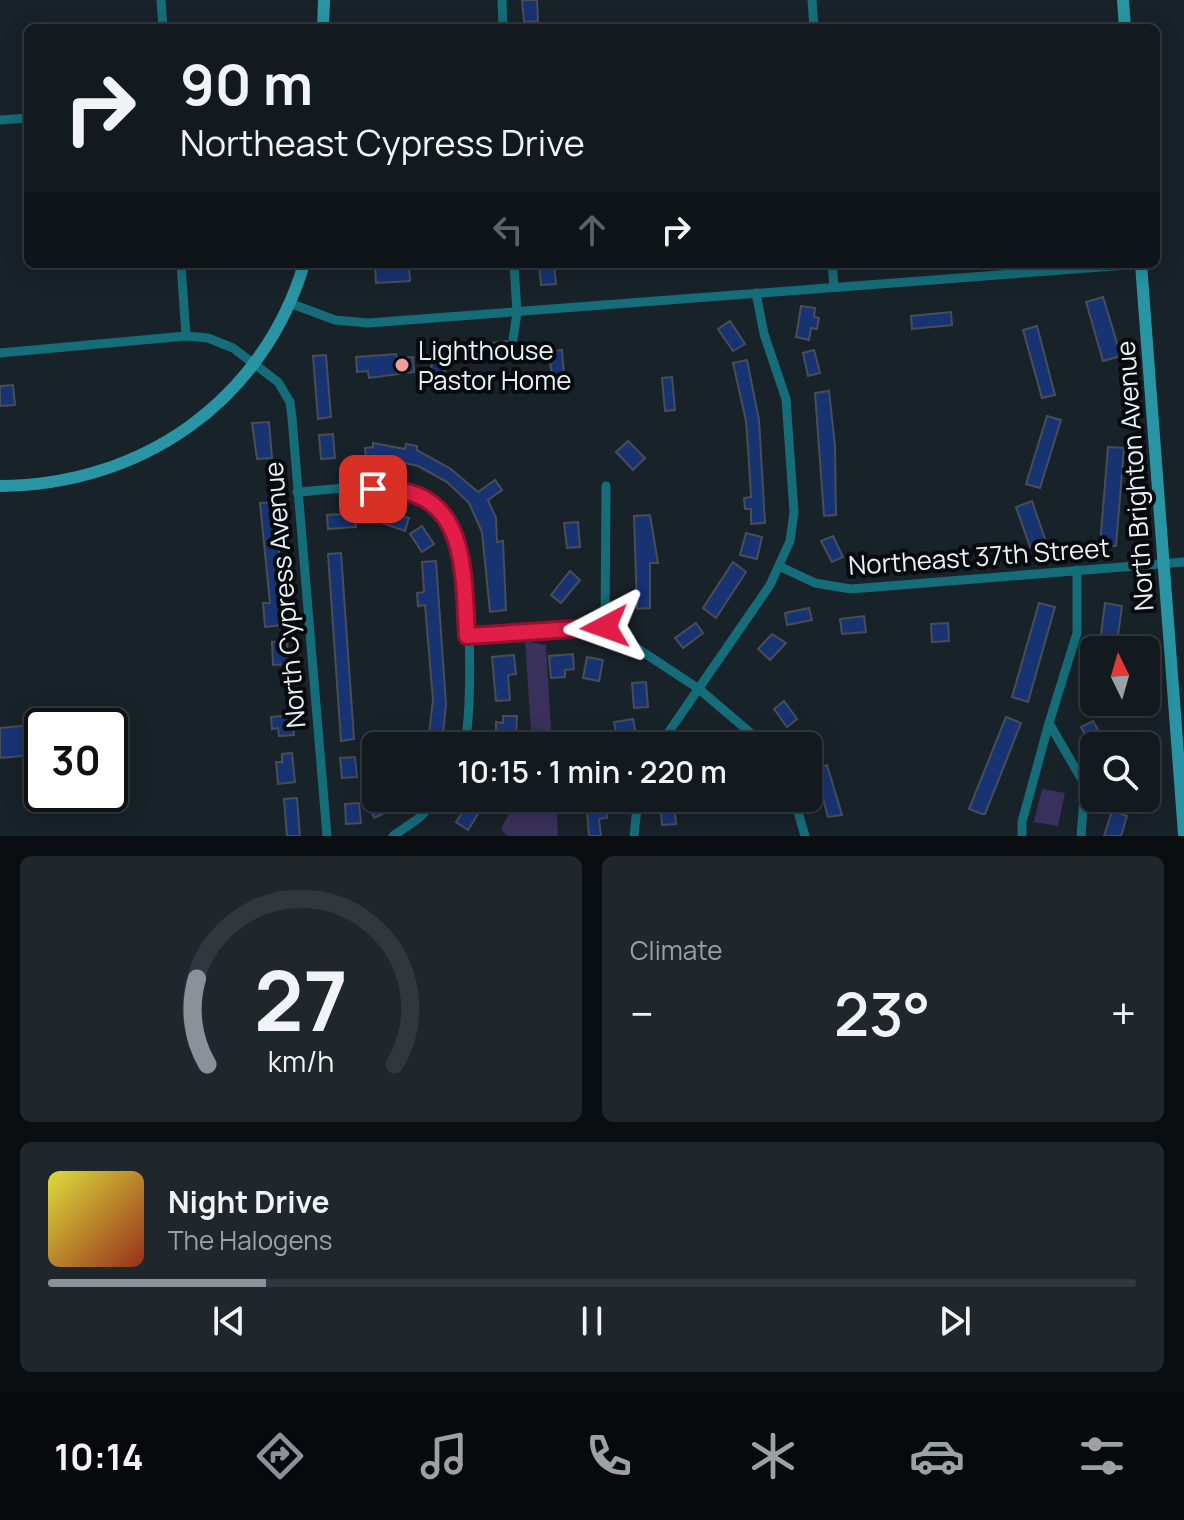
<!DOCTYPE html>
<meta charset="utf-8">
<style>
:root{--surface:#121a1f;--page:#1f272c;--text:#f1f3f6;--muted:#9ca1a4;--line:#31383d;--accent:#8c9099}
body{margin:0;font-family:Manrope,sans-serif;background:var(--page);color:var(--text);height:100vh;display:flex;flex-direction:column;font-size:30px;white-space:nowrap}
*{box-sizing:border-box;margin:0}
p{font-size:26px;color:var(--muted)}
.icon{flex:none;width:44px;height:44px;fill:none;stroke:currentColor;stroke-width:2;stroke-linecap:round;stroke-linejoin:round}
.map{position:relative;height:836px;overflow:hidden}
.side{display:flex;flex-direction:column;gap:20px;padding:20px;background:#0a0e11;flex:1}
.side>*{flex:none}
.top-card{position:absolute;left:24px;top:24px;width:1136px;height:244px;border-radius:12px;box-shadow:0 4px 20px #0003,0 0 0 2px var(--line);background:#121a1f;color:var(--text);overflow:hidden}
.needle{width:52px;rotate:355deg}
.buttons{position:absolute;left:1080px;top:636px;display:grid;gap:16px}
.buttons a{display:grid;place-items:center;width:80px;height:80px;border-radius:12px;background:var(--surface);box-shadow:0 4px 20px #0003,0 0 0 2px var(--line);font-size:40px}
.speed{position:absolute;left:24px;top:708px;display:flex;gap:16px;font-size:40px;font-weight:700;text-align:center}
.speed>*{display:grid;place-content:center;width:104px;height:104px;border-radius:50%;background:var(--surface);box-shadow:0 4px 20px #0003,0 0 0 2px var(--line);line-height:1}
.speed .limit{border:4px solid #111;border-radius:12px;background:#fff;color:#111}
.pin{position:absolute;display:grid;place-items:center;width:68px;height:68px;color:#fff;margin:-34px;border-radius:16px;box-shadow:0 4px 12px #0006}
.me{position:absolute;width:88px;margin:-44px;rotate:266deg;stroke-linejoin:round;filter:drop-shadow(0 0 6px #0008)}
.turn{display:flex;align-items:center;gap:28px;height:168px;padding:0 24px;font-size:36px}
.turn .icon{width:104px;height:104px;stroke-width:2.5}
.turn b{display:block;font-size:56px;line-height:68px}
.lanes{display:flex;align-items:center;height:76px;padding:0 24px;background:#0003;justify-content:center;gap:40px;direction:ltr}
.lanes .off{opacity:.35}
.big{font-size:60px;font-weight:600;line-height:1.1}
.side .tile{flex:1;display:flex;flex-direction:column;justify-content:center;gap:12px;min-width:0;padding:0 28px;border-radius:12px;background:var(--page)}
.side .dial{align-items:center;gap:0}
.dial svg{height:208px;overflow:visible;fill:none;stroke:var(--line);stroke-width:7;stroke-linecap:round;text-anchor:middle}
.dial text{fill:var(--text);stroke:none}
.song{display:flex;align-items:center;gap:24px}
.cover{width:96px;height:96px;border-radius:12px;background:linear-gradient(135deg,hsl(60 70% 55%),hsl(10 70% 35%))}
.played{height:8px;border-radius:4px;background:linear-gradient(90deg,var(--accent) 20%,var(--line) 20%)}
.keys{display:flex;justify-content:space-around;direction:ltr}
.heat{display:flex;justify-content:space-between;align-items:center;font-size:44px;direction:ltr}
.side .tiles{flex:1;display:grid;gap:20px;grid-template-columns:1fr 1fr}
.tile:last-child{grid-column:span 2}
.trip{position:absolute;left:362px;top:732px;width:460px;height:80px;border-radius:12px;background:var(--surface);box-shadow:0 4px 20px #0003,0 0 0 2px var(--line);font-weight:600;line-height:80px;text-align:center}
.tab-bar{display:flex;height:128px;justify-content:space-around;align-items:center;background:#070a0c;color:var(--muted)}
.tab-bar .icon{width:56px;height:56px}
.tab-bar .current{color:var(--accent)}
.tab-bar b{font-size:36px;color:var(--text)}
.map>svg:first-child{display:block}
.green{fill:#39315b}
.building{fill:#173372;stroke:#484d58;stroke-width:2}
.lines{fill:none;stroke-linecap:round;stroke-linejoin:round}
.minor{stroke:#156d79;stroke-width:9}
.secondary{stroke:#2995a4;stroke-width:12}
.route-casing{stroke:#92132f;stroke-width:20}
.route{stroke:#e11d48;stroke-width:14}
.poi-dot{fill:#f49aa3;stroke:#070b0e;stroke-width:3}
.labels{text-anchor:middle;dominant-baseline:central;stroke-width:8;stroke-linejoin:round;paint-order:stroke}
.poi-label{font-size:26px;fill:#ebf2f7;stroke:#070b0e;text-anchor:start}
.street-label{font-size:26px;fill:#ebf2f7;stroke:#070b0e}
</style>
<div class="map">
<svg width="1184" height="836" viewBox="0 0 1184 836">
<rect width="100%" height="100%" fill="#182229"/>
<g class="green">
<polygon points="525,641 546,645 552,746 532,746"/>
<polygon points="1042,789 1065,793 1058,826 1034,822"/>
<polygon points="517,798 556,798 558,836 507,836 501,829"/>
</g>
<g class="building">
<polygon points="522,0 537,0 538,21 524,22"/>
<polygon points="375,264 388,264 389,269 409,267 410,281 376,283"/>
<polygon points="539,264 554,264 556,284 541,285"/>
<polygon points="1103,297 1121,356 1103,361 1086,302"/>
<polygon points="801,306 815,308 814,317 819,318 817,329 811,328 809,340 796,337"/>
<polygon points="951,312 952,325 912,329 911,316"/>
<polygon points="730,321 745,344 733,351 718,329"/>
<polygon points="1037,326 1055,395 1042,398 1023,330"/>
<polygon points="506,341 514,346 515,356 494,358 492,343"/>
<polygon points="562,350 565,387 554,387 548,351"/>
<polygon points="814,350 820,373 808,376 803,353"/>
<polygon points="396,354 397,358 413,357 414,372 369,378 368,371 357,372 356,357"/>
<polygon points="326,355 331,417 318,419 313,356"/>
<polygon points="432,359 446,360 444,386 430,385"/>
<polygon points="747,360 759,420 765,523 751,524 751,509 745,509 744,498 751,497 749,463 746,421 733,363"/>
<polygon points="672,377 675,410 665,411 662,378"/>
<polygon points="13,385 15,405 0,406 0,386"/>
<polygon points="829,391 835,446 836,515 824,516 815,393"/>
<polygon points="1047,416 1061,420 1040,488 1026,484"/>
<polygon points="269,422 272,458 257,459 252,423"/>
<polygon points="333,434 335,458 321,459 319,435"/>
<polygon points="628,441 645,458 633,470 616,452"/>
<polygon points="373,443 405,449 406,444 417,446 417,450 451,469 478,492 495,480 502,490 488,500 496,518 497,542 503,541 506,610 490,612 482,532 469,503 447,482 418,466 387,459 366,461 365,448 373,447"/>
<polygon points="1108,447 1124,448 1116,546 1100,545"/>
<polygon points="1032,501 1046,542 1030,547 1016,507"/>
<polygon points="274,502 283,589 279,589 282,625 265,627 263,603 270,603 260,503"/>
<polygon points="386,511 409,518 405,531 382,523"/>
<polygon points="355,513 356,527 328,529 327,515"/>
<polygon points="650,515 658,563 650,563 650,608 637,609 634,516"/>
<polygon points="578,522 580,547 567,548 564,523"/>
<polygon points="422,526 434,544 422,552 410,534"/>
<polygon points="746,533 762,537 757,559 740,555"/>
<polygon points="833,536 843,557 832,562 821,541"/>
<polygon points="341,553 354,739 341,741 328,554"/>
<polygon points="436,561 446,704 443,734 429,733 433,700 425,605 418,606 417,593 424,592 422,562"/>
<polygon points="733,562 746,572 716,618 703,608"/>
<polygon points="570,571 580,580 561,603 551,595"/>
<polygon points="1039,603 1055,607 1028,702 1012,697"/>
<polygon points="1105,603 1122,606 1116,650 1099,650"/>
<polygon points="809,608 812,620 787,625 785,613"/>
<polygon points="864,616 866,632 842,634 840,619"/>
<polygon points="696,623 703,633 683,648 675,638"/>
<polygon points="948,623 949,641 932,642 931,624"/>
<polygon points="772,634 786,643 770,660 758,649"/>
<polygon points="287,641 289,664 273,665 272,642"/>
<polygon points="573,654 574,669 565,670 565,677 551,678 549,656"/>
<polygon points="514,655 516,674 508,675 510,700 496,701 492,657"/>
<polygon points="587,657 603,660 599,681 583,678"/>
<polygon points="646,682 648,707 634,708 632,683"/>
<polygon points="784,701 797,719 787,727 774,709"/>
<polygon points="292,715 294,735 279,736 278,728 272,729 271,717"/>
<polygon points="503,716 517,716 516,737 496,736 496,722 503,723"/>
<polygon points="1006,717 1021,723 985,814 982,814 969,809"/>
<polygon points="633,719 637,739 618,743 614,722"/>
<polygon points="1093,721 1107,746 1091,746 1081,727"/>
<polygon points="42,724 42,754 0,758 0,728"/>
<polygon points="292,753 295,782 278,784 276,762 282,762 282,754"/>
<polygon points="355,757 357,777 342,778 340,758"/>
<polygon points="827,765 842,815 828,817 815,769"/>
<polygon points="297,798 300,836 287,836 284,799"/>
<polygon points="382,798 406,798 396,808 374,818 368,804"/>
<polygon points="472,798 488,798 468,830 456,822"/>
<polygon points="586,798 605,798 607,818 599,819 601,836 589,836"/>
<polygon points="674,802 676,824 662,825 660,803"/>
<polygon points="359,803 361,823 346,824 345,804"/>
<polygon points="1112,811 1127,816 1121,836 1104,836"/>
</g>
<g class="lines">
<g class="minor">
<polyline points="161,0 163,28"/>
<polyline points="502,0 503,28"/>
<polyline points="812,0 814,28"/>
<polyline points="0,120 28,118"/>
<polyline points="181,264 186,336"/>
<polyline points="832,264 834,287"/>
<polyline points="292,304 335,320 368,323 1141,264"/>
<polyline points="513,339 517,313 514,264"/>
<polyline points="0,353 186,336 208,338 233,348 278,382 290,402 292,418 327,836"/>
<path d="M297,492c40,-2 91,-13 127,6 15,8 28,25 34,41 12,33 16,172 6,207"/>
<polyline points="781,567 815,583 851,589 1184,562"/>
<polyline points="605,627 606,486"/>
<polyline points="467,636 605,627 699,689 766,746"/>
<polyline points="1049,723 1077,633 1077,570"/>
<polyline points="659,746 770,585 790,541 794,512 786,399 764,334 756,293"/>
<polyline points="794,798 805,836"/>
<polyline points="393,836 419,818 438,798"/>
<polyline points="634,836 638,798"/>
<polyline points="1022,836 1022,822 1049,723 1085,785 1081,836"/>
</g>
<g class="secondary">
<polyline points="1123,0 1125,28"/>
<polyline points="323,28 324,0"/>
<polyline points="1141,264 1184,834"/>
<path d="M0,486c142,-1 263,-85 304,-222"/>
</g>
</g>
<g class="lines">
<defs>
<path id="route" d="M373,489c95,-4 90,77 94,147l138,-9"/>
</defs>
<use href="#route" class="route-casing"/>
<use href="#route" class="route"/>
</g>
<circle class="poi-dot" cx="402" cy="365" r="8"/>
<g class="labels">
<g class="poi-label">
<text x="418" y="350">Lighthouse<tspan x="418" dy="30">Pastor Home</tspan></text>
</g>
<g class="street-label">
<text transform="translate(1134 476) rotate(-94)">North Brighton Avenue</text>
<text transform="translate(979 556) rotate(-4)">Northeast 37th Street</text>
<text transform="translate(284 595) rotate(-95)">North Cypress Avenue</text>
</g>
</g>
</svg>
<div class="buttons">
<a><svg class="needle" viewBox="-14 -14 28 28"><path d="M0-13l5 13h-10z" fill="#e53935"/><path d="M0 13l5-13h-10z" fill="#9ca1a4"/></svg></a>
<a><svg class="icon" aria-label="search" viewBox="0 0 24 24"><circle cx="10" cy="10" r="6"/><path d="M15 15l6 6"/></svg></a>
</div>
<div class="speed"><div class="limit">30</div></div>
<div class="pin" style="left:373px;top:489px;background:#d93025"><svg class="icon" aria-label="arrive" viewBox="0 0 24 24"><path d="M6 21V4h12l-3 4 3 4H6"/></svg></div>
<svg class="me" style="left:605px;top:627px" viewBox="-20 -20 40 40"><path d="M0-17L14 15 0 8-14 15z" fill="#e11d48" stroke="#fff" stroke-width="4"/></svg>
<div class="trip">10:15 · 1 min · 220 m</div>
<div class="top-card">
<div class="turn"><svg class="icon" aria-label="right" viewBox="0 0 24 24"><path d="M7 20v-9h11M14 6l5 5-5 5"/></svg><div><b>90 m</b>Northeast Cypress Drive</div></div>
<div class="lanes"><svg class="icon off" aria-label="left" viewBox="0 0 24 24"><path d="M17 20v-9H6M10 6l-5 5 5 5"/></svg><svg class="icon off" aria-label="ahead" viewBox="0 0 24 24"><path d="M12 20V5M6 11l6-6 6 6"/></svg><svg class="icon" aria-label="right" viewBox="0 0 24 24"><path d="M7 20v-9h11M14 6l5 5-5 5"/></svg></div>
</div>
</div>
<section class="side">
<div class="tiles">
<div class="tile dial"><svg viewBox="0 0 100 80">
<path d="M14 69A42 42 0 1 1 86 69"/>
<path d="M14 69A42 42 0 0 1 10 36" stroke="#8c9099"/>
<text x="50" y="56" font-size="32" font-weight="700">27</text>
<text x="50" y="72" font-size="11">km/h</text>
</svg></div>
<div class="tile"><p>Climate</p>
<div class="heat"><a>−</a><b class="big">23°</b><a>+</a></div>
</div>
<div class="tile">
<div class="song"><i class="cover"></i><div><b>Night Drive</b><p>The Halogens</p></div></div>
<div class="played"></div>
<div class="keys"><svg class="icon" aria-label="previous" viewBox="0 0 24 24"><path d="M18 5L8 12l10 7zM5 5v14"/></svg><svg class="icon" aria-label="pause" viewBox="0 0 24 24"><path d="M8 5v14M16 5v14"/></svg><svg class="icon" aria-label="next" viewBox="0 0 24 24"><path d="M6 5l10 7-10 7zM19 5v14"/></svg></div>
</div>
</div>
</section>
<nav class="tab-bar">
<b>10:14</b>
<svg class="icon current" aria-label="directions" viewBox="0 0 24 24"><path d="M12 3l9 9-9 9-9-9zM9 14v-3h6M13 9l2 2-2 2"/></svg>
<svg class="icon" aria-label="music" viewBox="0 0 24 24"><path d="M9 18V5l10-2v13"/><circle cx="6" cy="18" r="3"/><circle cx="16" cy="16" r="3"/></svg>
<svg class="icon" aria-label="phone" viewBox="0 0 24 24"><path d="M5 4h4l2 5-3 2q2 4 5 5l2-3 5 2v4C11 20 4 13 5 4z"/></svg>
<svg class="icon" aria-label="climate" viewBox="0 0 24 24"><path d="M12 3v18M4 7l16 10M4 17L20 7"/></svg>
<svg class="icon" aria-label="car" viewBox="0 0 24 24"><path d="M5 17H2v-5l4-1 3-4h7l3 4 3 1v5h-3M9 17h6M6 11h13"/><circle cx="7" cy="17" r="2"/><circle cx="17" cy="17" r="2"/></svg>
<svg class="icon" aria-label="filters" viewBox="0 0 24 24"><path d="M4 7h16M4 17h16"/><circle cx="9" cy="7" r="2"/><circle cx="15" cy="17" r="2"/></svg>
</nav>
